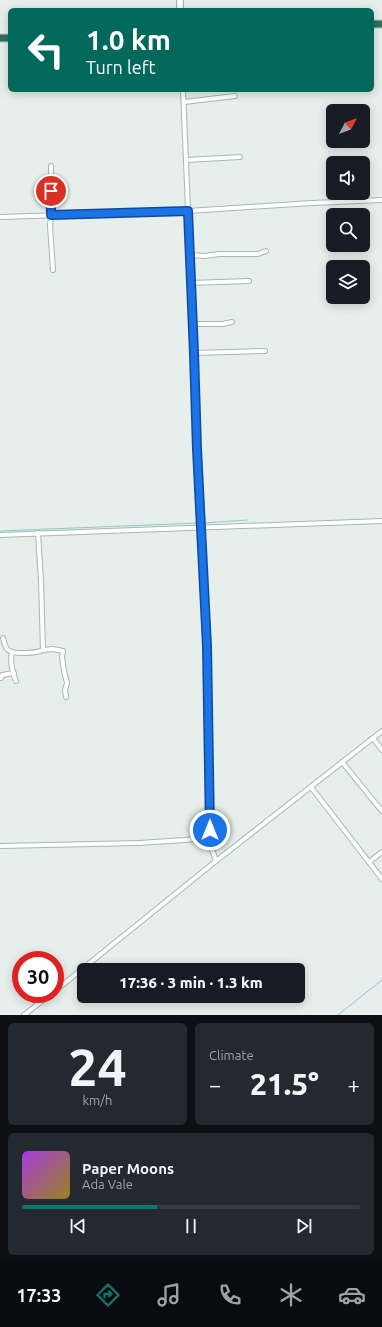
<!DOCTYPE html>
<meta charset="utf-8">
<style>
:root{--surface:#171b24;--page:#242831;--text:#f1f3f6;--muted:#9ea1a6;--line:#363941;--accent:#0f766e}
body{margin:0;font-family:Ubuntu,sans-serif;background:var(--page);color:var(--text);height:100vh;display:flex;flex-direction:column;font-size:15px;white-space:nowrap}
*{box-sizing:border-box;margin:0}
p{font-size:13px;color:var(--muted)}
.icon{flex:none;width:22px;height:22px;fill:none;stroke:currentColor;stroke-width:2;stroke-linecap:round;stroke-linejoin:round}
.map{position:relative;height:1015px;overflow:hidden}
.drawer{display:flex;flex-direction:column;gap:8px;padding:8px;background:#0d0f14;flex:1}
.drawer>*{flex:none}
.top-card{position:absolute;left:8px;top:8px;width:366px;height:84px;border-radius:6px;box-shadow:0 2px 10px #0003;background:#00695c;color:#fff;overflow:hidden}
.needle{width:26px;rotate:49deg}
.fabs{position:absolute;left:326px;top:104px;display:grid;gap:8px}
.fabs a{display:grid;place-items:center;width:44px;height:44px;border-radius:6px;background:var(--surface);box-shadow:0 2px 10px #0003;font-size:20px}
.speed{position:absolute;left:12px;top:951px;display:flex;gap:8px;font-size:20px;font-weight:700;text-align:center}
.speed>*{display:grid;place-content:center;width:52px;height:52px;border-radius:50%;background:var(--surface);box-shadow:0 2px 10px #0003;line-height:1}
.speed .limit{border:6px solid #d22;background:#fff;color:#111}
.pin{position:absolute;display:grid;place-items:center;width:34px;height:34px;color:#fff;margin:-17px;border:2px solid #fff;border-radius:50%;box-shadow:0 1px 4px #0007}
.me{position:absolute;width:44px;margin:-22px;rotate:0deg;stroke-linejoin:round;filter:drop-shadow(0 0 3px #0008)}
.turn{display:flex;align-items:center;gap:14px;height:84px;padding:0 12px;font-size:18px}
.turn .icon{width:52px;height:52px;stroke-width:2.5}
.turn b{display:block;font-size:28px;line-height:34px}
.big{font-size:30px;font-weight:800;line-height:1.1}
.drawer .tile{flex:1;display:flex;flex-direction:column;justify-content:center;gap:6px;min-width:0;padding:0 14px;border-radius:6px;background:var(--page)}
.drawer .dial{align-items:center;gap:0}
.dial b{font-size:52px;line-height:1}
.song{display:flex;align-items:center;gap:12px}
.cover{width:48px;height:48px;border-radius:6px;background:linear-gradient(135deg,hsl(280 70% 55%),hsl(50 70% 35%))}
.played{height:4px;border-radius:2px;background:linear-gradient(90deg,var(--accent) 40%,var(--line) 40%)}
.keys{display:flex;justify-content:space-around;direction:ltr}
.heat{display:flex;justify-content:space-between;align-items:center;font-size:22px;direction:ltr}
.drawer .tiles{flex:1;display:grid;gap:8px;grid-template-columns:1fr 1fr}
.tile:last-child{grid-column:span 2}
.trip{position:absolute;left:77px;top:963px;width:228px;height:40px;border-radius:6px;background:var(--surface);box-shadow:0 2px 10px #0003;font-weight:800;line-height:40px;text-align:center}
.tab-bar{display:flex;height:64px;justify-content:space-around;align-items:center;background:#090b0e;color:var(--muted)}
.tab-bar .icon{width:28px;height:28px}
.tab-bar .on{color:var(--accent)}
.tab-bar b{font-size:18px;color:var(--text)}
.map>svg:first-child{display:block}
.lines{fill:none;stroke-linecap:round;stroke-linejoin:round}
.stream{stroke:#8ec9d4;stroke-width:1}
.street-casing{stroke:#a8b8b2;stroke-width:6}
.secondary-casing{stroke:#a4bbb3;stroke-width:8}
.highway-casing{stroke:#c2cac8;stroke-width:9}
.street{stroke:#fff;stroke-width:4}
.secondary{stroke:#fff;stroke-width:5.5}
.highway{stroke:#2f6f62;stroke-width:7}
.route-casing{stroke:#114b97;stroke-width:10}
.route{stroke:#1a73e8;stroke-width:7}
</style>
<div class="map">
<svg width="382" height="1015" viewBox="0 0 382 1015">
<rect width="100%" height="100%" fill="#e6efeb"/>
<g class="lines">
<g class="stream">
<polyline points="203,523 247,520"/>
<polyline points="0,531 198,523"/>
<polyline points="338,1015 382,980"/>
</g>
<defs>
<g id="street">
<polyline points="184,102 235,96"/>
<polyline points="186,160 240,157"/>
<polyline points="51,166 51,215 50,226 53,270"/>
<polyline points="0,217 188,211 312,203 382,200"/>
<polyline points="190,255 205,256 219,254 258,254 266,251"/>
<polyline points="191,283 249,281"/>
<polyline points="193,324 223,324 232,322"/>
<polyline points="194,353 265,351"/>
<polyline points="0,535 382,521"/>
<path d="M3,638c1,4 2,9 5,12 6,5 29,3 35,0l-2,-69 -3,-48"/>
<polyline points="43,650 53,649 63,651 62,657 64,671 67,683 65,690 66,697"/>
<path d="M12,652c-2,8 0,21 4,29"/>
<polyline points="1,678 2,675 14,673"/>
<polyline points="373,738 382,750"/>
<polyline points="342,762 382,811"/>
<polyline points="311,787 382,879"/>
<polyline points="207,835 216,861"/>
<polyline points="0,846 139,843 185,840 202,838 207,835 210,830 207,653 197,449 194,353 183,90"/>
<polyline points="369,862 382,852"/>
<polyline points="55,991 216,861 382,731"/>
<polyline points="24,1015 51,994"/>
</g>
<polyline id="secondary" points="180,0 180,10"/>
<g id="highway">
<polyline points="372,24 382,24"/>
<polyline points="0,38 10,38"/>
</g>
</defs>
<use href="#street" class="street-casing"/>
<use href="#secondary" class="secondary-casing"/>
<use href="#highway" class="highway-casing"/>
<use href="#street" class="street"/>
<use href="#secondary" class="secondary"/>
<use href="#highway" class="highway"/>
</g>
<g class="lines">
<defs>
<polyline id="route" points="51,191 51,215 188,211 194,353 197,449 207,646 210,830"/>
</defs>
<use href="#route" class="route-casing"/>
<use href="#route" class="route"/>
</g>
</svg>
<div class="fabs">
<a><svg class="needle" viewBox="-14 -14 28 28"><path d="M0-13l5 13h-10z" fill="#e53935"/><path d="M0 13l5-13h-10z" fill="#9ea1a6"/></svg></a>
<a><svg class="icon" aria-label="sound" viewBox="0 0 24 24"><path d="M4 9h4l5-4v14l-5-4H4zM17 9q2 3 0 6"/></svg></a>
<a><svg class="icon" aria-label="search" viewBox="0 0 24 24"><circle cx="10" cy="10" r="6"/><path d="M15 15l6 6"/></svg></a>
<a><svg class="icon" aria-label="layers" viewBox="0 0 24 24"><path d="M12 4l9 5-9 5-9-5zM3 14l9 5 9-5"/></svg></a>
</div>
<div class="speed"><div class="limit">30</div></div>
<div class="pin" style="left:51px;top:191px;background:#d93025"><svg class="icon" aria-label="arrive" viewBox="0 0 24 24"><path d="M6 21V4h12l-3 4 3 4H6"/></svg></div>
<svg class="me" style="left:210px;top:830px" viewBox="-20 -20 40 40"><circle r="17" fill="#1a73e8" stroke="#fff" stroke-width="3"/><path d="M0-11L8 9 0 5-8 9z" fill="#fff"/></svg>
<div class="trip">17:36 · 3 min · 1.3 km</div>
<div class="top-card">
<div class="turn"><svg class="icon" aria-label="left" viewBox="0 0 24 24"><path d="M17 20v-9H6M10 6l-5 5 5 5"/></svg><div><b>1.0 km</b>Turn left</div></div>
</div>
</div>
<section class="drawer">
<div class="tiles">
<div class="tile dial"><b>24</b><p>km/h</p></div>
<div class="tile"><p>Climate</p>
<div class="heat"><a>−</a><b class="big">21.5°</b><a>+</a></div>
</div>
<div class="tile">
<div class="song"><i class="cover"></i><div><b>Paper Moons</b><p>Ada Vale</p></div></div>
<div class="played"></div>
<div class="keys"><svg class="icon" aria-label="previous" viewBox="0 0 24 24"><path d="M18 5L8 12l10 7zM5 5v14"/></svg><svg class="icon" aria-label="pause" viewBox="0 0 24 24"><path d="M8 5v14M16 5v14"/></svg><svg class="icon" aria-label="next" viewBox="0 0 24 24"><path d="M6 5l10 7-10 7zM19 5v14"/></svg></div>
</div>
</div>
</section>
<nav class="tab-bar">
<b>17:33</b>
<svg class="icon on" aria-label="directions" viewBox="0 0 24 24"><path d="M12 3l9 9-9 9-9-9zM9 14v-3h6M13 9l2 2-2 2"/></svg>
<svg class="icon" aria-label="music" viewBox="0 0 24 24"><path d="M9 18V5l10-2v13"/><circle cx="6" cy="18" r="3"/><circle cx="16" cy="16" r="3"/></svg>
<svg class="icon" aria-label="phone" viewBox="0 0 24 24"><path d="M5 4h4l2 5-3 2q2 4 5 5l2-3 5 2v4C11 20 4 13 5 4z"/></svg>
<svg class="icon" aria-label="climate" viewBox="0 0 24 24"><path d="M12 3v18M4 7l16 10M4 17L20 7"/></svg>
<svg class="icon" aria-label="car" viewBox="0 0 24 24"><path d="M5 17H2v-5l4-1 3-4h7l3 4 3 1v5h-3M9 17h6M6 11h13"/><circle cx="7" cy="17" r="2"/><circle cx="17" cy="17" r="2"/></svg>
</nav>
